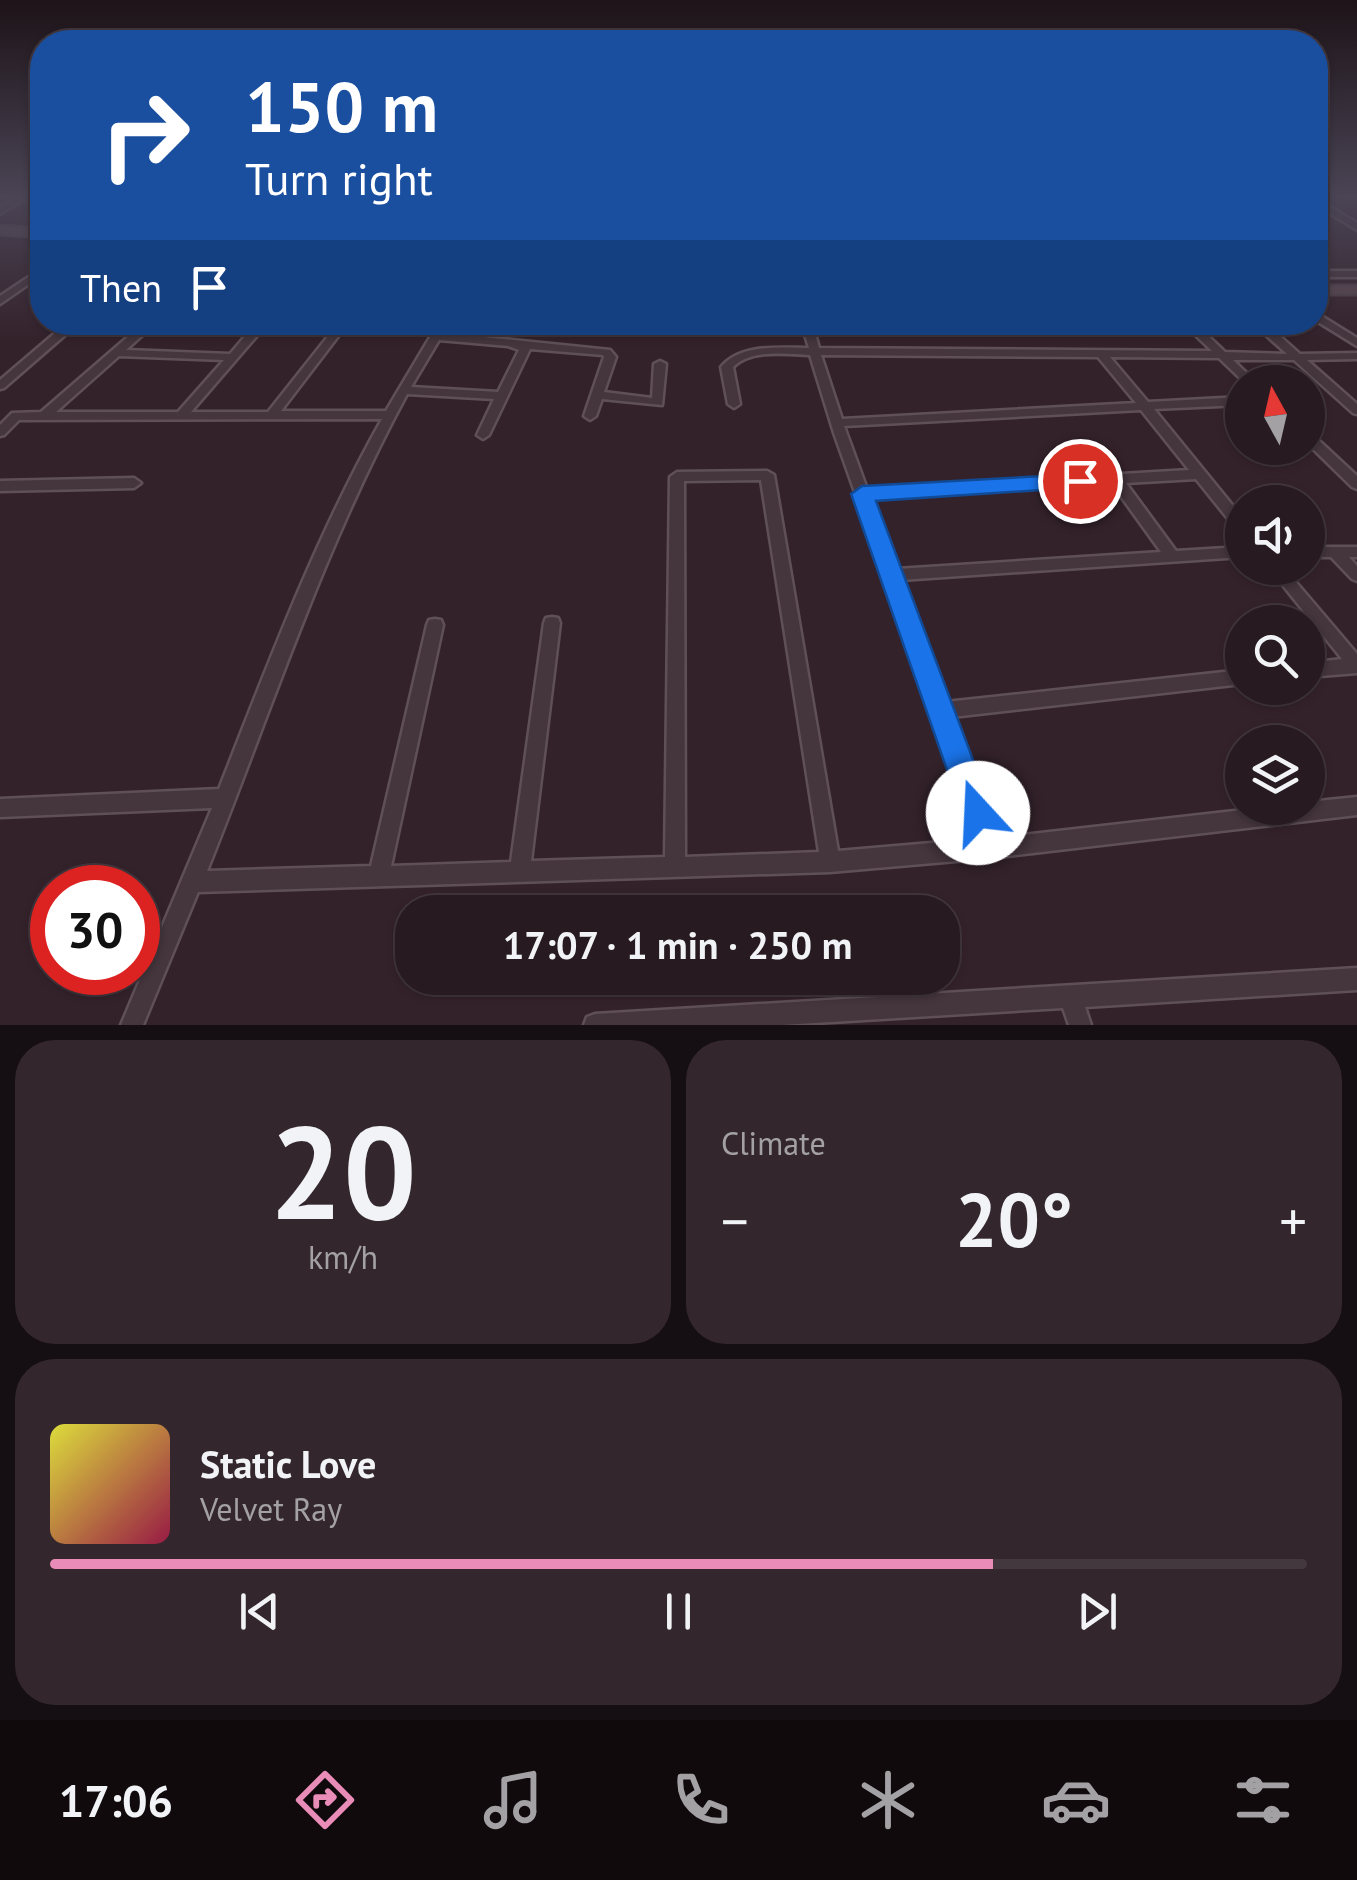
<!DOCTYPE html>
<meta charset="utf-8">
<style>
:root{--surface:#271a20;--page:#33272d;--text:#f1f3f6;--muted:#a4a1a5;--line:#43383e;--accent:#ea8cb8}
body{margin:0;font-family:"PT Sans",sans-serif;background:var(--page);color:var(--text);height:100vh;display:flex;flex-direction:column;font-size:38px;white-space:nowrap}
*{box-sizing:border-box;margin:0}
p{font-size:32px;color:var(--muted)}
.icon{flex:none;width:55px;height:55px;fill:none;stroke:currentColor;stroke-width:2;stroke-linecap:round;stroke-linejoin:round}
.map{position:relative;height:1025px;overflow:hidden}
.drawer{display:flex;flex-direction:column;gap:15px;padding:15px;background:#150e12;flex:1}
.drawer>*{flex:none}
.guide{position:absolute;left:30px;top:30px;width:1298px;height:305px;border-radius:40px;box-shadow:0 2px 8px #0004,0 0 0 2px var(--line);background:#1a4fa0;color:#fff;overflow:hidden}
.needle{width:65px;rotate:352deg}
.tools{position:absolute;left:1225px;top:365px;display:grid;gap:20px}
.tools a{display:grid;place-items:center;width:100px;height:100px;border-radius:50%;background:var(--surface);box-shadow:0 2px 8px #0004,0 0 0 2px var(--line);font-size:50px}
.speed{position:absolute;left:30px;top:865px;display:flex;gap:20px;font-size:50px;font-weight:700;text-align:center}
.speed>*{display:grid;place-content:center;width:130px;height:130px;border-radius:50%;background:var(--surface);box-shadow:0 2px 8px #0004,0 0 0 2px var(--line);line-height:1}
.speed .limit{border:15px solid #d22;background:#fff;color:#111}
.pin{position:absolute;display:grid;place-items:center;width:85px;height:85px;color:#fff;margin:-42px;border:5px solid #fff;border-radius:50%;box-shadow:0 2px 10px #0007}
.me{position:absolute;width:110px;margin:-55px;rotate:340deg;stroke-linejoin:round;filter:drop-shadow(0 0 8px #0008)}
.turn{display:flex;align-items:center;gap:35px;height:210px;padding:0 50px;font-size:45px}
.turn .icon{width:130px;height:130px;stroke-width:2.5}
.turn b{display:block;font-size:70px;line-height:85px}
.then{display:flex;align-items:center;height:95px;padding:0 50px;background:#0003;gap:20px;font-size:38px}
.big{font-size:75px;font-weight:800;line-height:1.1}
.drawer .card{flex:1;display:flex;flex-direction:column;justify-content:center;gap:15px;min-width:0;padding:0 35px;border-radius:40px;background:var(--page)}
.drawer .dial{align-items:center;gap:0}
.dial b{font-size:130px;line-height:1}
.song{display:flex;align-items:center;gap:30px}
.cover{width:120px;height:120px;border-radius:15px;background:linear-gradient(135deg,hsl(60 70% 55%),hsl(340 70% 35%))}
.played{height:10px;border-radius:5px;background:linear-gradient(90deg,var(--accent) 75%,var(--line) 75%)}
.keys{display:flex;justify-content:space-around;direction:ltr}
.heat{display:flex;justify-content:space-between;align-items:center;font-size:55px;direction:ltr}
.drawer .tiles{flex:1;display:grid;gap:15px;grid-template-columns:1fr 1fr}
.card:last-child{grid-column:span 2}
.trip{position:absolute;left:395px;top:895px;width:565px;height:100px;border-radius:40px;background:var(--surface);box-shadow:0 2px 8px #0004,0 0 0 2px var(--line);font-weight:800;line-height:100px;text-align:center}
.menu{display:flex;height:160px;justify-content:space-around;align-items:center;background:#100a0d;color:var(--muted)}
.menu .icon{width:70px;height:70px}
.menu .current{color:var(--accent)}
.menu b{font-size:45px;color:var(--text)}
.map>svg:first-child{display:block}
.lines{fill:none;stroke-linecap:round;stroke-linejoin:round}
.minor-casing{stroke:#5f5058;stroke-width:5}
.secondary-casing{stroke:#4e3f46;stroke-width:5}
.minor{fill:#45353d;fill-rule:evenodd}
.secondary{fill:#57444d;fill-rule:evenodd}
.route{fill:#1a73e8;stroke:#114b97;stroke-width:2.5}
</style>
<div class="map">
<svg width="1357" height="1025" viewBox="0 0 1357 1025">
<rect width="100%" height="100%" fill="#34222b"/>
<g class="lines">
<defs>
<g id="minor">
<polygon points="18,197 27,197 0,214 0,207"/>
<polygon points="1315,198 1357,223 1357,230 1315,204"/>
<polygon points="42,268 42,275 0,304 0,296"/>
<rect x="1315" y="271" width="42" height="6"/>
<polygon points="1315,312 1357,338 1357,346 1315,320"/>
<polygon points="68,322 80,322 4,388 0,389 0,380"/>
<path d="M145,322h12l-31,28 104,4 27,-32h11l-2,3 67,4 5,-7h11l-68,89h105l53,-89h11l-7,11 167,17 6,7 -12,35 48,6 2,-34 6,-3 6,3 -4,41 -60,-6 -6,17 -6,4 -6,-4 20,-59 -1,-2 -73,-6 -41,86 -6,4 -6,-4 17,-36 -87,-5c-84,155 -135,315 -200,477l164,-5 56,-241 2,-5 6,-1 6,1 2,5 -52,241 120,-4 33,-239 2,-5 6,-1 6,1 2,5 -29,238 134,-4 5,-380 7,-5 90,-1 7,4 64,376 140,-12 -144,-406 -24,-78c-24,-1 -59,-6 -77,12l7,37 -6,4 -6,-4 -7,-37c20,-24 59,-19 88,-19l-8,-26h463l36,32 57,-1v6l-50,1 50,44v10l-4,-1 -59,-53h-61l23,22h-12l-25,-24 -109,-1 38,45 94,-5v8l-88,4 88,108v14l-5,-1 -41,-51 -70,4 50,68 66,-4v10l-341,23 45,122 296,-32v14l-290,33 45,121 264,-30h47v-6l49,-5v18l-366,43 -161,14 -632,20 -55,133h-22l91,-217 -212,9v-18l219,-10c49,-125 97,-253 163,-370l-363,1 -15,15 -4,1v-11l12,-12 29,-1zM813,326l376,3 23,22 -393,-3zM1201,329h58l28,25 -62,-2zM261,331l68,4 -61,77h-77zM439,340l69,6 11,4 -21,42 -87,-5zM821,355l277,2 38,46 -294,16zM119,356l105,4 -46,52h-122zM1141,410l48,60 -322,19 -23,-63zM761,480l58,372 -134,5 -1,-376zM1112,484l49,68 -264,17 -27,-71z"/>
<polygon points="1308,433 1312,434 1357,476 1357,489 1352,487 1308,444"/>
<polygon points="134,478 141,483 134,488 0,491 0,481"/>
<polygon points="1308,547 1357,547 1357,557 1349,557 1357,566 1357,581 1352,579 1331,557 1308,557"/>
<polygon points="1269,568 1284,568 1357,654 1357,673 1308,677 1308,663 1342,659"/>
<polygon points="1357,968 1357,990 1085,1007 1091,1025 1069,1025 1063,1008 782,1025 584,1025 587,1017 595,1014"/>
</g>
<g id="secondary">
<polygon points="0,226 42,229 42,237 0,234"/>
<rect x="1315" y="286" width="42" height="8"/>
</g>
</defs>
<use href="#minor" class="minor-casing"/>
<use href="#secondary" class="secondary-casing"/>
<use href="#minor" class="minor"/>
<use href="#secondary" class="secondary"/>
</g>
<linearGradient id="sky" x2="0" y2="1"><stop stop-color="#1d1318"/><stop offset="0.58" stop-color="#4a4455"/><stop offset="1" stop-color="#4a4455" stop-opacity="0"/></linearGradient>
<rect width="1357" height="340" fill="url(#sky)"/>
<polygon class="route" points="1080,474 1087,476 1091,481 1087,487 876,501 993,813 989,824 978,829 966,824 962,813 851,494 862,486"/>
</svg>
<div class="tools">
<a><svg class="needle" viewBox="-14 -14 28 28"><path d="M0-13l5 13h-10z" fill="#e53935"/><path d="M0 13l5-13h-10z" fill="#a4a1a5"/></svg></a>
<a><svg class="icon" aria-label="sound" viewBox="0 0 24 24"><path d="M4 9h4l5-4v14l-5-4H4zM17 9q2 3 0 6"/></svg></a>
<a><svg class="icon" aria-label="search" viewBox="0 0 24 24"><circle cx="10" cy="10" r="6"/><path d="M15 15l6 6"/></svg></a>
<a><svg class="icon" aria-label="layers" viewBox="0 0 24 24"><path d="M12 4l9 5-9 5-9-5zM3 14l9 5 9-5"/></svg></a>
</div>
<div class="speed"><div class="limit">30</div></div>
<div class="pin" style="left:1080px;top:481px;background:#d93025"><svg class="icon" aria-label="arrive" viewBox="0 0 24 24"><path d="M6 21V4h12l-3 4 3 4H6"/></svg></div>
<svg class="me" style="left:978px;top:813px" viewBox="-20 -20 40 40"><circle r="19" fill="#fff"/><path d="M0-13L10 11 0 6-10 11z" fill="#1a73e8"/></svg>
<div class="trip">17:07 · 1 min · 250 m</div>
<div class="guide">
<div class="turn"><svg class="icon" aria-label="right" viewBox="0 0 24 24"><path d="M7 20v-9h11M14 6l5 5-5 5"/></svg><div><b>150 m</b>Turn right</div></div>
<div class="then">Then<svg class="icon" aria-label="arrive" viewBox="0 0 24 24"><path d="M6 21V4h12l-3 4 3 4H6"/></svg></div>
</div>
</div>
<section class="drawer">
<div class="tiles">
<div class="card dial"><b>20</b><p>km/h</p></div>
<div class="card"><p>Climate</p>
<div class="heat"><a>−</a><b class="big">20°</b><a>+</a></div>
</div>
<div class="card">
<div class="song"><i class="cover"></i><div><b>Static Love</b><p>Velvet Ray</p></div></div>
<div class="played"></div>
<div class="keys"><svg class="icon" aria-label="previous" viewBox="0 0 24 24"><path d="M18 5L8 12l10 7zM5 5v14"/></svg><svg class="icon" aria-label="pause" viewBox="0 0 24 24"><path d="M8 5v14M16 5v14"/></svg><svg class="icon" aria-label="next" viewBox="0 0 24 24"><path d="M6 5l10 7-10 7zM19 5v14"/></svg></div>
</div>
</div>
</section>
<nav class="menu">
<b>17:06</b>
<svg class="icon current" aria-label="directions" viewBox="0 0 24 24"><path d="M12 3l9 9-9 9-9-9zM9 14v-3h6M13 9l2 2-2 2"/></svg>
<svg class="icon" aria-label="music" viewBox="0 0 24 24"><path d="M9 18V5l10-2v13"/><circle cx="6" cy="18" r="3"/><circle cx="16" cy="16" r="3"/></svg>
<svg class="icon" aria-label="phone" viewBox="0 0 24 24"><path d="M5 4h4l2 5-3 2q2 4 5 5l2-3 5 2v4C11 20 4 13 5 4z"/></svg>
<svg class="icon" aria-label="climate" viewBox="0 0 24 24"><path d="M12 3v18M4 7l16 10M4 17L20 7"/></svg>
<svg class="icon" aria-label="car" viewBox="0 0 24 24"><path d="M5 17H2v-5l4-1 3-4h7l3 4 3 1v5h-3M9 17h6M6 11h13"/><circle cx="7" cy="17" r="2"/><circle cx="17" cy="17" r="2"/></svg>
<svg class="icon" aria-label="filters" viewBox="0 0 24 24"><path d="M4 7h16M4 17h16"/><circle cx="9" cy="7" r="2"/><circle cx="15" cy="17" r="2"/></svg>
</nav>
